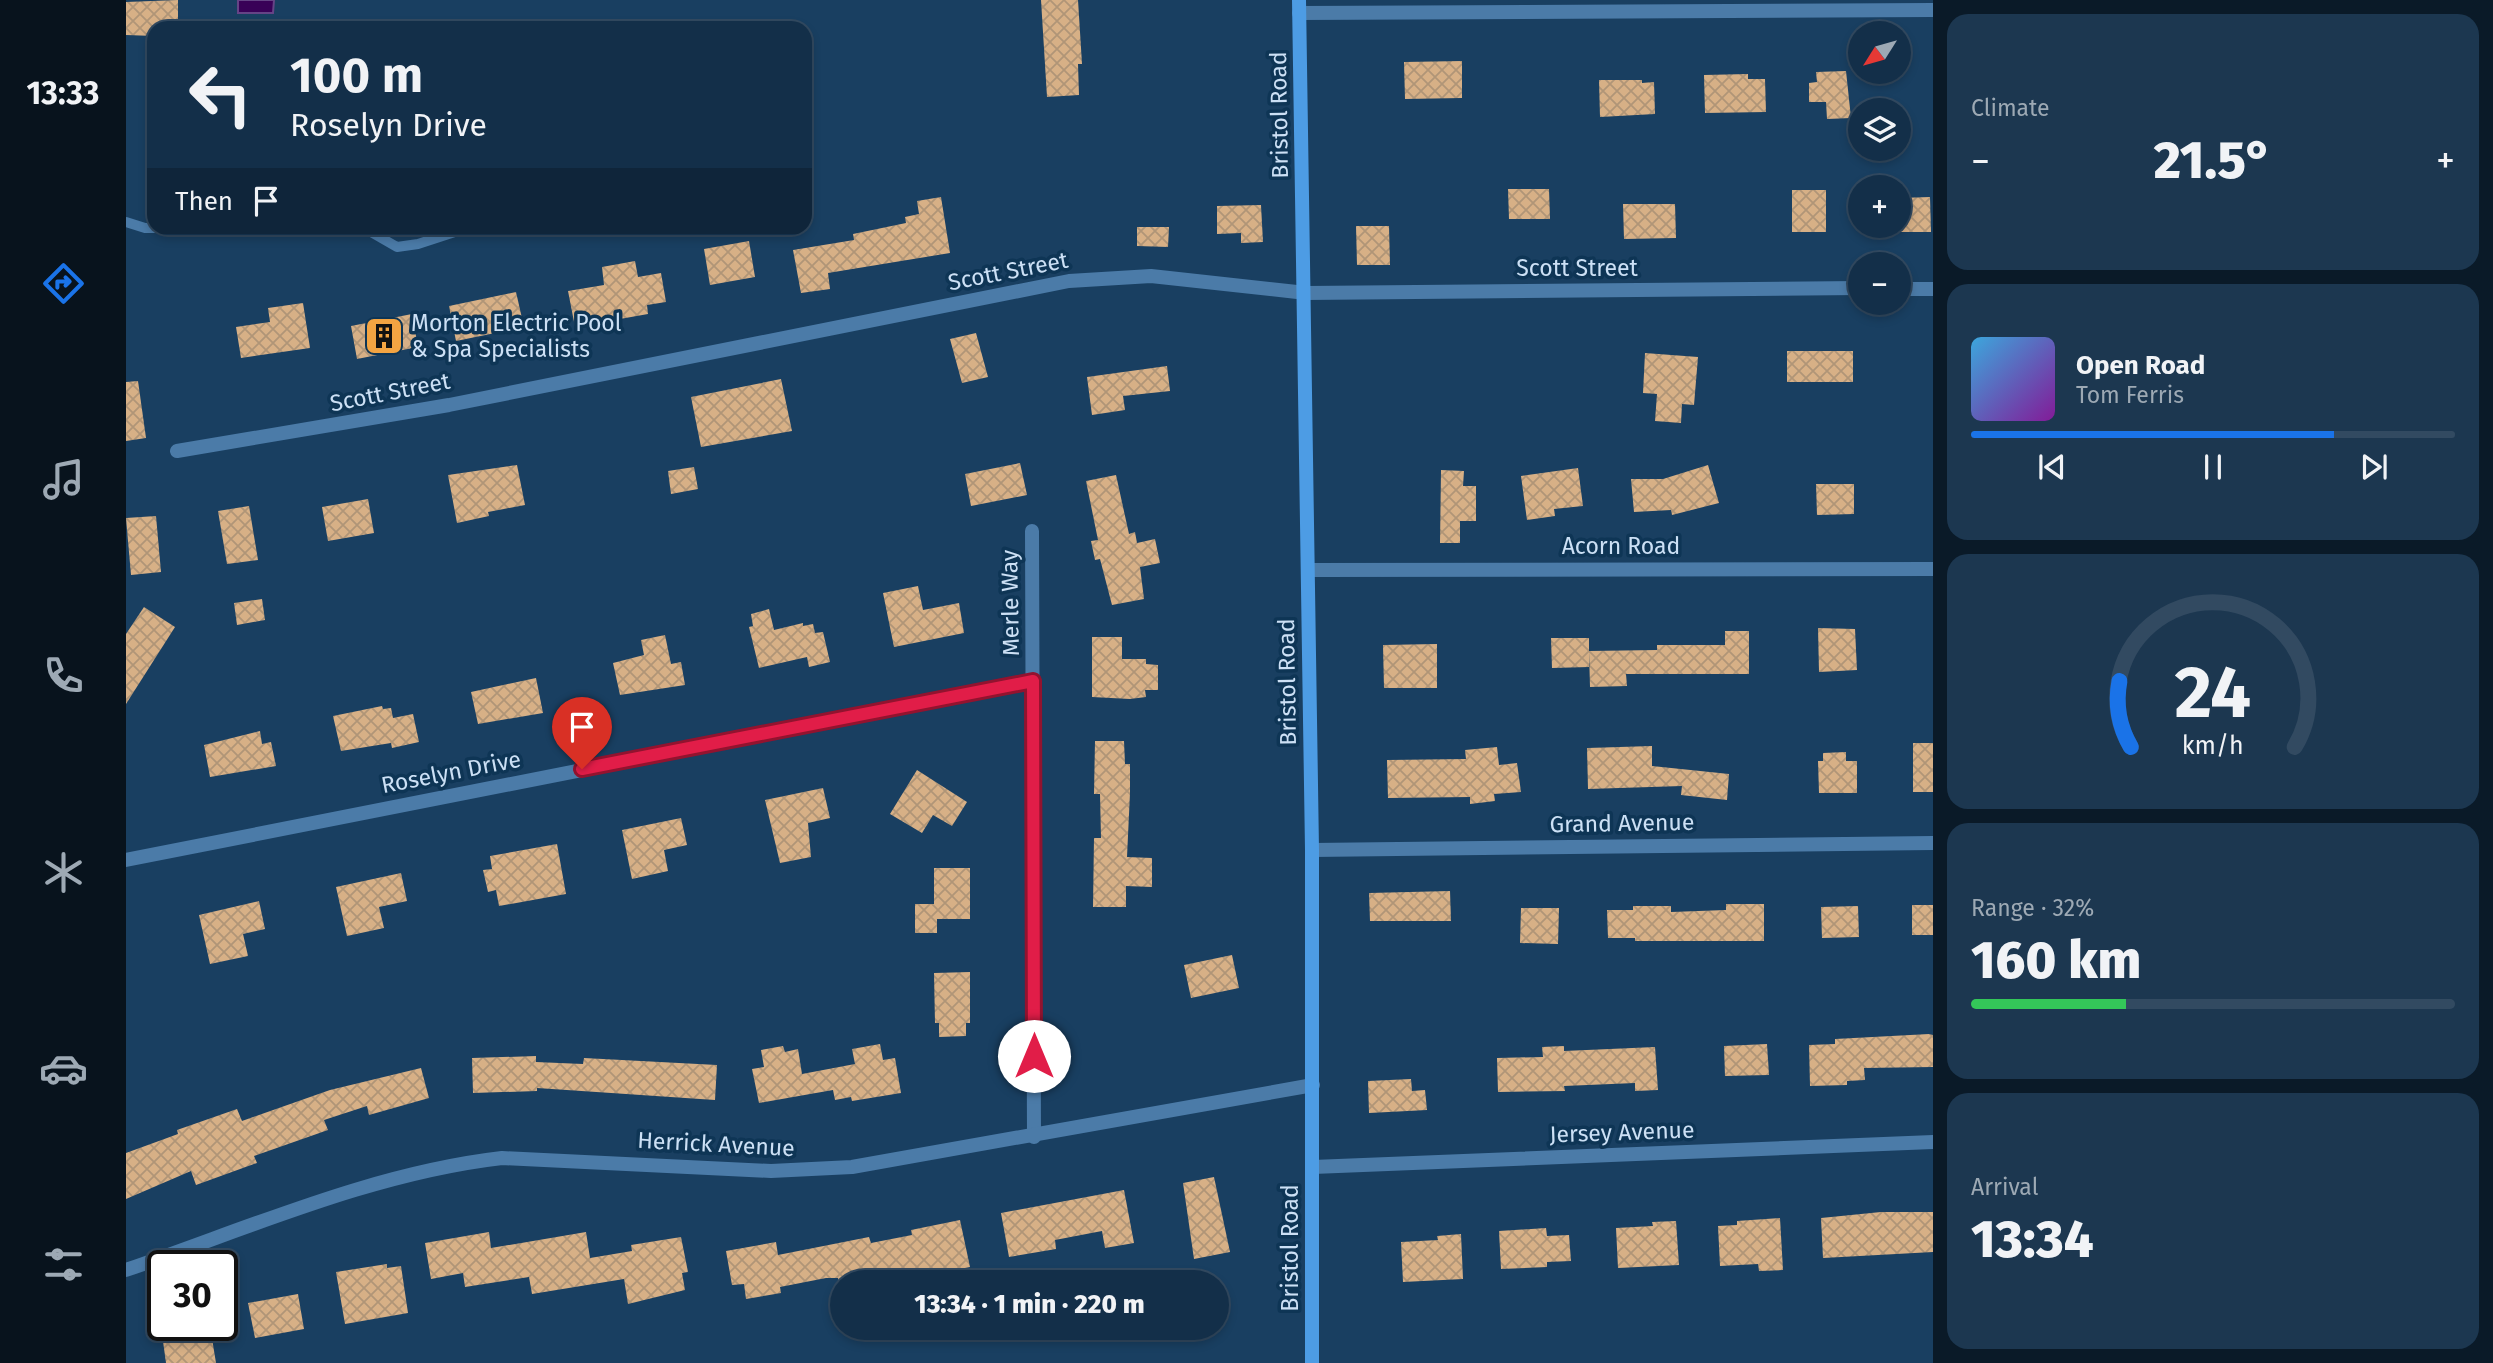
<!DOCTYPE html>
<meta charset="utf-8">
<style>
:root{--surface:#132f49;--page:#1c3750;--text:#f1f3f6;--muted:#9da9b4;--line:#324a61;--accent:#1a73e8}
body{margin:0;font-family:"Fira Sans",sans-serif;background:var(--page);color:var(--text);height:100vh;display:flex;flex-direction:column;font-size:26px;white-space:nowrap}
*{box-sizing:border-box;margin:0}
p{font-size:23px;color:var(--muted)}
.icon{flex:none;width:38px;height:38px;fill:none;stroke:currentColor;stroke-width:2;stroke-linecap:round;stroke-linejoin:round}
.map{position:relative;flex:1;overflow:hidden}
.side{display:flex;flex-direction:column;gap:14px;padding:14px;background:#0a1a28;width:560px}
.side>*{flex:none}
.guide{position:absolute;left:21px;top:21px;width:665px;height:214px;border-radius:21px;box-shadow:0 4px 10px #0003,0 0 0 2px var(--line);background:#132f49;color:var(--text);overflow:hidden}
.needle{width:46px;rotate:233deg}
.controls{position:absolute;left:1722px;top:21px;display:grid;gap:14px}
.controls a{display:grid;place-items:center;width:63px;height:63px;border-radius:50%;background:var(--surface);box-shadow:0 4px 10px #0003,0 0 0 2px var(--line);font-size:35px}
.speed{position:absolute;left:21px;top:1250px;display:flex;gap:14px;font-size:35px;font-weight:700;text-align:center}
.speed>*{display:grid;place-content:center;width:91px;height:91px;border-radius:50%;background:var(--surface);box-shadow:0 4px 10px #0003,0 0 0 2px var(--line);line-height:1}
.speed .limit{border:4px solid #111;border-radius:10px;background:#fff;color:#111}
.pin{position:absolute;display:grid;place-items:center;width:60px;height:60px;color:#fff;margin:-72px -30px;border-radius:50% 50% 50% 0;rotate:-45deg;box-shadow:0 0 7px #0007}
.pin .icon{rotate:45deg}
.me{position:absolute;width:77px;margin:-38px;rotate:0deg;stroke-linejoin:round;filter:drop-shadow(0 0 5px #0008)}
.turn{display:flex;align-items:center;gap:24px;height:147px;padding:0 28px;font-size:32px}
.turn .icon{width:91px;height:91px;stroke-width:2.5}
.turn b{display:block;font-size:49px;line-height:60px}
.then{display:flex;align-items:center;height:66px;padding:0 28px;background:#0003;gap:14px;font-size:26px}
.big{font-size:52px;font-weight:800;line-height:1.1}
.side .card{flex:1;display:flex;flex-direction:column;justify-content:center;gap:10px;min-width:0;padding:0 24px;border-radius:21px;background:var(--page)}
.side .dial{align-items:center;gap:0}
.dial svg{height:182px;overflow:visible;fill:none;stroke:var(--line);stroke-width:7;stroke-linecap:round;text-anchor:middle}
.dial text{fill:var(--text);stroke:none}
.song{display:flex;align-items:center;gap:21px}
.cover{width:84px;height:84px;border-radius:10px;background:linear-gradient(135deg,hsl(200 70% 55%),hsl(290 70% 35%))}
.played{height:7px;border-radius:4px;background:linear-gradient(90deg,var(--accent) 75%,var(--line) 75%)}
.keys{display:flex;justify-content:space-around;direction:ltr}
.heat{display:flex;justify-content:space-between;align-items:center;font-size:38px;direction:ltr}
.charge{height:10px;border-radius:5px;background:linear-gradient(90deg,#34c759 32%,var(--line) 0)}
.trip{position:absolute;left:704px;top:1270px;width:399px;height:70px;border-radius:35px;background:var(--surface);box-shadow:0 4px 10px #0003,0 0 0 2px var(--line);font-weight:800;line-height:70px;text-align:center}
main{display:flex;flex:1;min-height:0}
.tabs{display:flex;flex-direction:column;width:126px;justify-content:space-around;align-items:center;background:#08131d;color:var(--muted)}
.tabs .icon{width:49px;height:49px}
.tabs .on{color:var(--accent)}
.tabs b{font-size:32px;color:var(--text)}
.map>svg:first-child{display:block}
.water{fill:#390157;stroke:#654486;stroke-width:2}
.building{fill:url(#building-cross-hatch)}
.lines{fill:none;stroke-linecap:round;stroke-linejoin:round}
.service{stroke:#4b7ba8;stroke-width:10}
.minor{stroke:#4b7ba8;stroke-width:14}
.secondary{stroke:#4d9ce4;stroke-width:14}
.route-casing{stroke:#92132f;stroke-width:18}
.route{stroke:#e11d48;stroke-width:12}
.labels{text-anchor:middle;dominant-baseline:central;stroke-width:7;stroke-linejoin:round;paint-order:stroke}
.street-label{font-size:23px;fill:#cce0f5;stroke:#0e3555}
.poi-label{font-size:23px;fill:#cce0f5;stroke:#0e3555;text-anchor:start}
</style>
<main>
<nav class="tabs">
<b>13:33</b>
<svg class="icon on" aria-label="directions" viewBox="0 0 24 24"><path d="M12 3l9 9-9 9-9-9zM9 14v-3h6M13 9l2 2-2 2"/></svg>
<svg class="icon" aria-label="music" viewBox="0 0 24 24"><path d="M9 18V5l10-2v13"/><circle cx="6" cy="18" r="3"/><circle cx="16" cy="16" r="3"/></svg>
<svg class="icon" aria-label="phone" viewBox="0 0 24 24"><path d="M5 4h4l2 5-3 2q2 4 5 5l2-3 5 2v4C11 20 4 13 5 4z"/></svg>
<svg class="icon" aria-label="climate" viewBox="0 0 24 24"><path d="M12 3v18M4 7l16 10M4 17L20 7"/></svg>
<svg class="icon" aria-label="car" viewBox="0 0 24 24"><path d="M5 17H2v-5l4-1 3-4h7l3 4 3 1v5h-3M9 17h6M6 11h13"/><circle cx="7" cy="17" r="2"/><circle cx="17" cy="17" r="2"/></svg>
<svg class="icon" aria-label="filters" viewBox="0 0 24 24"><path d="M4 7h16M4 17h16"/><circle cx="9" cy="7" r="2"/><circle cx="15" cy="17" r="2"/></svg>
</nav>
<div class="map">
<svg width="1807" height="1363" viewBox="0 0 1807 1363">
<defs>
<pattern id="building-cross-hatch" width="8" height="8" patternUnits="userSpaceOnUse" patternTransform="scale(1.75)"><rect width="8" height="8" fill="#d7b086"/><path d="M0 0l8 8M0 8l8-8" fill="none" stroke="#b09577"/></pattern>
</defs>
<rect width="100%" height="100%" fill="#193f61"/>
<polygon class="water" points="112,0 148,0 147,13 112,13"/>
<g class="building">
<polygon points="52,0 52,28 28,28 28,36 0,35 0,2"/>
<polygon points="915,0 952,0 956,64 952,64 953,95 921,97"/>
<polygon points="1336,61 1336,98 1279,99 1278,62"/>
<polygon points="1720,71 1725,118 1701,119 1700,102 1683,102 1683,83 1691,82 1690,72"/>
<polygon points="1622,74 1622,79 1639,79 1640,112 1579,113 1578,75"/>
<polygon points="1473,80 1516,80 1516,83 1528,82 1529,114 1474,117"/>
<polygon points="1382,189 1423,189 1424,219 1383,219"/>
<rect x="1666" y="190" width="34" height="42"/>
<polygon points="815,197 824,253 702,273 704,289 675,293 667,250 728,240 727,234 780,223 779,217 793,214 791,201"/>
<polygon points="1804,197 1805,232 1773,232 1773,198"/>
<polygon points="1497,204 1549,204 1550,238 1498,239"/>
<polygon points="1135,205 1137,242 1115,243 1115,233 1091,234 1091,206"/>
<polygon points="1230,226 1263,226 1264,265 1231,265"/>
<polygon points="1011,227 1043,227 1042,247 1011,246"/>
<polygon points="623,241 629,277 584,285 578,249"/>
<polygon points="509,261 512,277 535,273 540,302 521,305 522,314 449,327 442,291 478,285 476,267"/>
<polygon points="390,292 398,327 330,341 323,306"/>
<polygon points="177,303 184,348 115,358 110,327 144,322 142,308"/>
<polygon points="286,314 292,347 231,359 225,326"/>
<polygon points="850,333 862,377 836,383 824,339"/>
<rect x="1661" y="351" width="66" height="31"/>
<polygon points="1519,353 1572,357 1568,405 1556,404 1555,423 1529,421 1531,394 1517,393"/>
<polygon points="1041,366 1044,391 997,396 999,410 966,415 961,377"/>
<polygon points="655,379 666,431 575,447 565,397"/>
<polygon points="12,381 20,438 0,441 0,382"/>
<polygon points="894,463 901,495 845,506 839,474"/>
<polygon points="391,465 399,505 362,512 363,516 331,523 322,475"/>
<polygon points="1582,465 1593,503 1546,515 1545,510 1508,512 1505,479 1537,479"/>
<polygon points="568,467 572,489 545,494 542,471"/>
<polygon points="1452,468 1457,506 1428,509 1429,516 1401,520 1395,476"/>
<polygon points="1315,470 1338,471 1337,486 1350,486 1350,521 1334,521 1334,543 1314,543"/>
<polygon points="990,475 1003,534 1009,532 1011,543 1029,539 1034,563 1014,567 1018,599 986,605 974,559 969,560 965,541 972,540 960,481"/>
<polygon points="1690,484 1728,484 1728,514 1691,515"/>
<polygon points="242,499 248,533 202,541 196,507"/>
<polygon points="123,506 132,560 101,564 92,511"/>
<polygon points="30,516 35,572 5,575 0,518"/>
<polygon points="792,586 797,610 833,603 838,633 768,647 757,593"/>
<polygon points="136,599 139,620 111,625 108,603"/>
<polygon points="18,607 49,627 0,704 0,634"/>
<polygon points="643,609 648,630 677,623 677,626 687,624 689,633 697,632 704,662 683,667 681,657 633,668 623,627 627,626 625,614"/>
<polygon points="1692,628 1729,629 1731,670 1693,672"/>
<polygon points="1599,631 1623,631 1623,674 1500,674 1501,686 1464,687 1463,651 1531,650 1531,645 1599,645"/>
<polygon points="539,635 545,664 555,662 559,685 494,695 487,663 518,655 515,640"/>
<polygon points="966,637 996,637 996,659 1020,659 1020,664 1032,665 1032,690 1019,690 1020,697 1004,699 966,697"/>
<polygon points="1425,638 1463,638 1463,667 1426,668"/>
<polygon points="1311,644 1311,688 1258,688 1257,645"/>
<polygon points="410,678 417,713 352,724 345,692"/>
<polygon points="256,706 257,709 265,708 267,718 287,714 293,742 266,748 265,743 215,751 207,716"/>
<polygon points="134,731 136,744 145,742 150,766 84,777 78,745"/>
<polygon points="969,741 998,741 999,764 1004,764 1004,793 1001,857 1026,858 1026,887 1000,886 1000,907 967,907 968,838 975,838 974,794 968,794"/>
<rect x="1787" y="743" width="20" height="49"/>
<polygon points="1526,746 1526,766 1603,774 1601,800 1555,795 1556,786 1462,789 1461,748"/>
<polygon points="1371,747 1373,765 1391,763 1395,792 1368,794 1369,801 1344,804 1344,797 1262,798 1261,760 1340,759 1339,750"/>
<polygon points="1720,752 1720,761 1731,761 1731,793 1693,793 1692,761 1697,761 1697,753"/>
<polygon points="791,770 841,802 826,826 807,815 796,833 764,814"/>
<polygon points="697,788 704,818 682,823 685,857 654,863 639,800"/>
<polygon points="555,818 561,845 538,850 542,871 506,879 496,830"/>
<polygon points="431,844 440,894 373,906 370,890 362,892 357,870 366,869 364,856"/>
<polygon points="808,868 844,868 844,919 811,919 811,933 789,933 789,904 808,904"/>
<polygon points="275,873 281,901 253,907 258,928 221,936 210,887"/>
<polygon points="1324,891 1325,921 1244,921 1243,893"/>
<polygon points="133,901 139,929 117,934 122,956 84,964 73,915"/>
<polygon points="1600,904 1638,904 1638,941 1509,941 1509,938 1482,938 1481,910 1507,910 1507,906 1545,906 1545,912 1600,910"/>
<rect x="1786" y="905" width="21" height="30"/>
<polygon points="1732,906 1733,937 1696,938 1695,907"/>
<polygon points="1395,908 1433,908 1432,944 1394,943"/>
<polygon points="1106,955 1113,988 1065,998 1058,965"/>
<polygon points="844,972 844,1023 840,1023 840,1036 813,1037 813,1023 809,1023 808,973"/>
<polygon points="1803,1034 1807,1035 1807,1067 1738,1068 1739,1080 1721,1081 1721,1085 1684,1086 1683,1045 1709,1044 1709,1039"/>
<polygon points="754,1044 757,1060 769,1058 775,1093 726,1101 725,1097 709,1100 707,1090 633,1103 626,1069 638,1067 635,1050 657,1046 659,1052 672,1049 676,1074 729,1064 726,1049"/>
<polygon points="1641,1044 1643,1075 1599,1076 1598,1046"/>
<polygon points="1438,1046 1438,1051 1529,1047 1532,1090 1509,1091 1509,1083 1438,1086 1439,1091 1372,1092 1371,1058 1417,1057 1416,1047"/>
<polygon points="410,1056 410,1062 457,1064 458,1058 591,1065 589,1100 411,1088 411,1091 347,1093 346,1058"/>
<polygon points="295,1068 303,1098 243,1115 241,1106 198,1120 202,1130 128,1156 131,1163 70,1185 65,1171 0,1199 0,1153 52,1134 51,1130 111,1109 116,1121 204,1090"/>
<polygon points="1285,1079 1286,1091 1299,1090 1301,1110 1243,1113 1242,1081"/>
<polygon points="1088,1177 1104,1252 1068,1259 1057,1183"/>
<polygon points="998,1190 1008,1243 979,1248 976,1231 929,1240 930,1249 883,1257 875,1213"/>
<polygon points="1755,1212 1807,1212 1807,1252 1697,1258 1695,1218"/>
<polygon points="1654,1218 1657,1270 1633,1271 1632,1264 1594,1266 1592,1226 1611,1225 1611,1221"/>
<polygon points="834,1220 844,1267 762,1283 713,1283 712,1278 700,1278 654,1287 655,1293 620,1299 618,1284 606,1285 600,1251 650,1242 652,1255 743,1237 745,1243 786,1235 785,1230"/>
<polygon points="1550,1221 1553,1265 1492,1268 1490,1228 1527,1226 1526,1222"/>
<polygon points="1420,1228 1421,1236 1443,1235 1445,1261 1421,1262 1421,1267 1375,1269 1373,1231"/>
<polygon points="363,1232 365,1248 460,1232 464,1258 506,1251 505,1245 555,1237 562,1272 556,1273 559,1290 502,1304 498,1279 406,1294 403,1277 339,1287 337,1273 305,1279 299,1243"/>
<polygon points="1335,1234 1337,1279 1277,1282 1275,1242 1312,1240 1311,1236"/>
<polygon points="261,1264 261,1268 275,1266 282,1313 219,1324 210,1272"/>
<polygon points="172,1294 178,1329 129,1338 122,1303"/>
<polygon points="84,1326 90,1363 40,1363 36,1334"/>
</g>
<g class="lines">
<g class="service">
<polyline points="0,222 19,228 54,228"/>
<polyline points="238,228 271,247 292,244 341,228"/>
</g>
<g class="minor">
<polyline points="1173,13 1807,10"/>
<polyline points="1773,289 1807,289"/>
<polyline points="51,451 323,405 943,281 1025,276 1180,293 1734,288"/>
<polyline points="906,531 908,1137"/>
<polyline points="1183,570 1807,569"/>
<polyline points="1186,850 1807,843"/>
<polyline points="0,860 907,681"/>
<polyline points="1187,1167 1807,1142"/>
<path d="M0,1270c123,-42 246,-97 376,-112l269,13 81,-4 461,-82"/>
</g>
<polyline class="secondary" points="1173,0 1186,850 1186,1363"/>
</g>
<g class="lines">
<defs>
<polyline id="route" points="456,769 907,681 908,1056"/>
</defs>
<use href="#route" class="route-casing"/>
<use href="#route" class="route"/>
</g>
<defs>
<symbol id="building-square" viewBox="-11 -11 22 22"><rect x="-9" y="-9" width="18" height="18" rx="4" fill="#f3a442" stroke="#0e3555"/><path d="M-4-6H4V6H1V3H-1V6H-4ZM-2.5-4.3h1.7v1.8h-1.7ZM.8-4.3h1.7v1.8H.8ZM-2.5-1h1.7V.8h-1.7ZM.8-1h1.7V.8H.8Z" fill="#111"/></symbol>
</defs>
<g fill-rule="evenodd">
<use href="#building-square" x="236" y="314" width="44" height="44"/>
</g>
<g class="labels">
<g class="street-label">
<text transform="translate(1153 115) rotate(-91)">Bristol Road</text>
<text x="1451" y="268">Scott Street</text>
<text transform="translate(882 271) rotate(-11)">Scott Street</text>
<text transform="translate(264 392) rotate(-11)">Scott Street</text>
<text x="1495" y="546">Acorn Road</text>
<text transform="translate(884 603) rotate(-91)">Merle Way</text>
<text transform="translate(1161 682) rotate(-91)">Bristol Road</text>
<text transform="translate(325 772) rotate(-11)">Roselyn Drive</text>
<text transform="translate(1496 823) rotate(-1)">Grand Avenue</text>
<text transform="translate(1496 1132) rotate(-2)">Jersey Avenue</text>
<text transform="translate(590 1144) rotate(3)">Herrick Avenue</text>
<text transform="translate(1164 1248) rotate(-90)">Bristol Road</text>
</g>
<g class="poi-label">
<text x="285" y="323">Morton Electric Pool<tspan x="285" dy="26">&amp; Spa Specialists</tspan></text>
</g>
</g>
</svg>
<div class="controls">
<a><svg class="needle" viewBox="-14 -14 28 28"><path d="M0-13l5 13h-10z" fill="#e53935"/><path d="M0 13l5-13h-10z" fill="#9da9b4"/></svg></a>
<a><svg class="icon" aria-label="layers" viewBox="0 0 24 24"><path d="M12 4l9 5-9 5-9-5zM3 14l9 5 9-5"/></svg></a>
<a>+</a>
<a>−</a>
</div>
<div class="speed"><div class="limit">30</div></div>
<div class="pin" style="left:456px;top:769px;background:#d93025"><svg class="icon" aria-label="arrive" viewBox="0 0 24 24"><path d="M6 21V4h12l-3 4 3 4H6"/></svg></div>
<svg class="me" style="left:908px;top:1056px" viewBox="-20 -20 40 40"><circle r="19" fill="#fff"/><path d="M0-13L10 11 0 6-10 11z" fill="#e11d48"/></svg>
<div class="trip">13:34 · 1 min · 220 m</div>
<div class="guide">
<div class="turn"><svg class="icon" aria-label="left" viewBox="0 0 24 24"><path d="M17 20v-9H6M10 6l-5 5 5 5"/></svg><div><b>100 m</b>Roselyn Drive</div></div>
<div class="then">Then<svg class="icon" aria-label="arrive" viewBox="0 0 24 24"><path d="M6 21V4h12l-3 4 3 4H6"/></svg></div>
</div>
</div>
<section class="side">
<div class="card"><p>Climate</p>
<div class="heat"><a>−</a><b class="big">21.5°</b><a>+</a></div>
</div>
<div class="card">
<div class="song"><i class="cover"></i><div><b>Open Road</b><p>Tom Ferris</p></div></div>
<div class="played"></div>
<div class="keys"><svg class="icon" aria-label="previous" viewBox="0 0 24 24"><path d="M18 5L8 12l10 7zM5 5v14"/></svg><svg class="icon" aria-label="pause" viewBox="0 0 24 24"><path d="M8 5v14M16 5v14"/></svg><svg class="icon" aria-label="next" viewBox="0 0 24 24"><path d="M6 5l10 7-10 7zM19 5v14"/></svg></div>
</div>
<div class="card dial"><svg viewBox="0 0 100 80">
<path d="M14 69A42 42 0 1 1 86 69"/>
<path d="M14 69A42 42 0 0 1 9 40" stroke="#1a73e8"/>
<text x="50" y="56" font-size="32" font-weight="700">24</text>
<text x="50" y="72" font-size="11">km/h</text>
</svg></div>
<div class="card"><p>Range · 32%</p><b class="big">160 km</b><div class="charge"></div></div>
<div class="card"><p>Arrival</p><b class="big">13:34</b></div>
</section>
</main>
